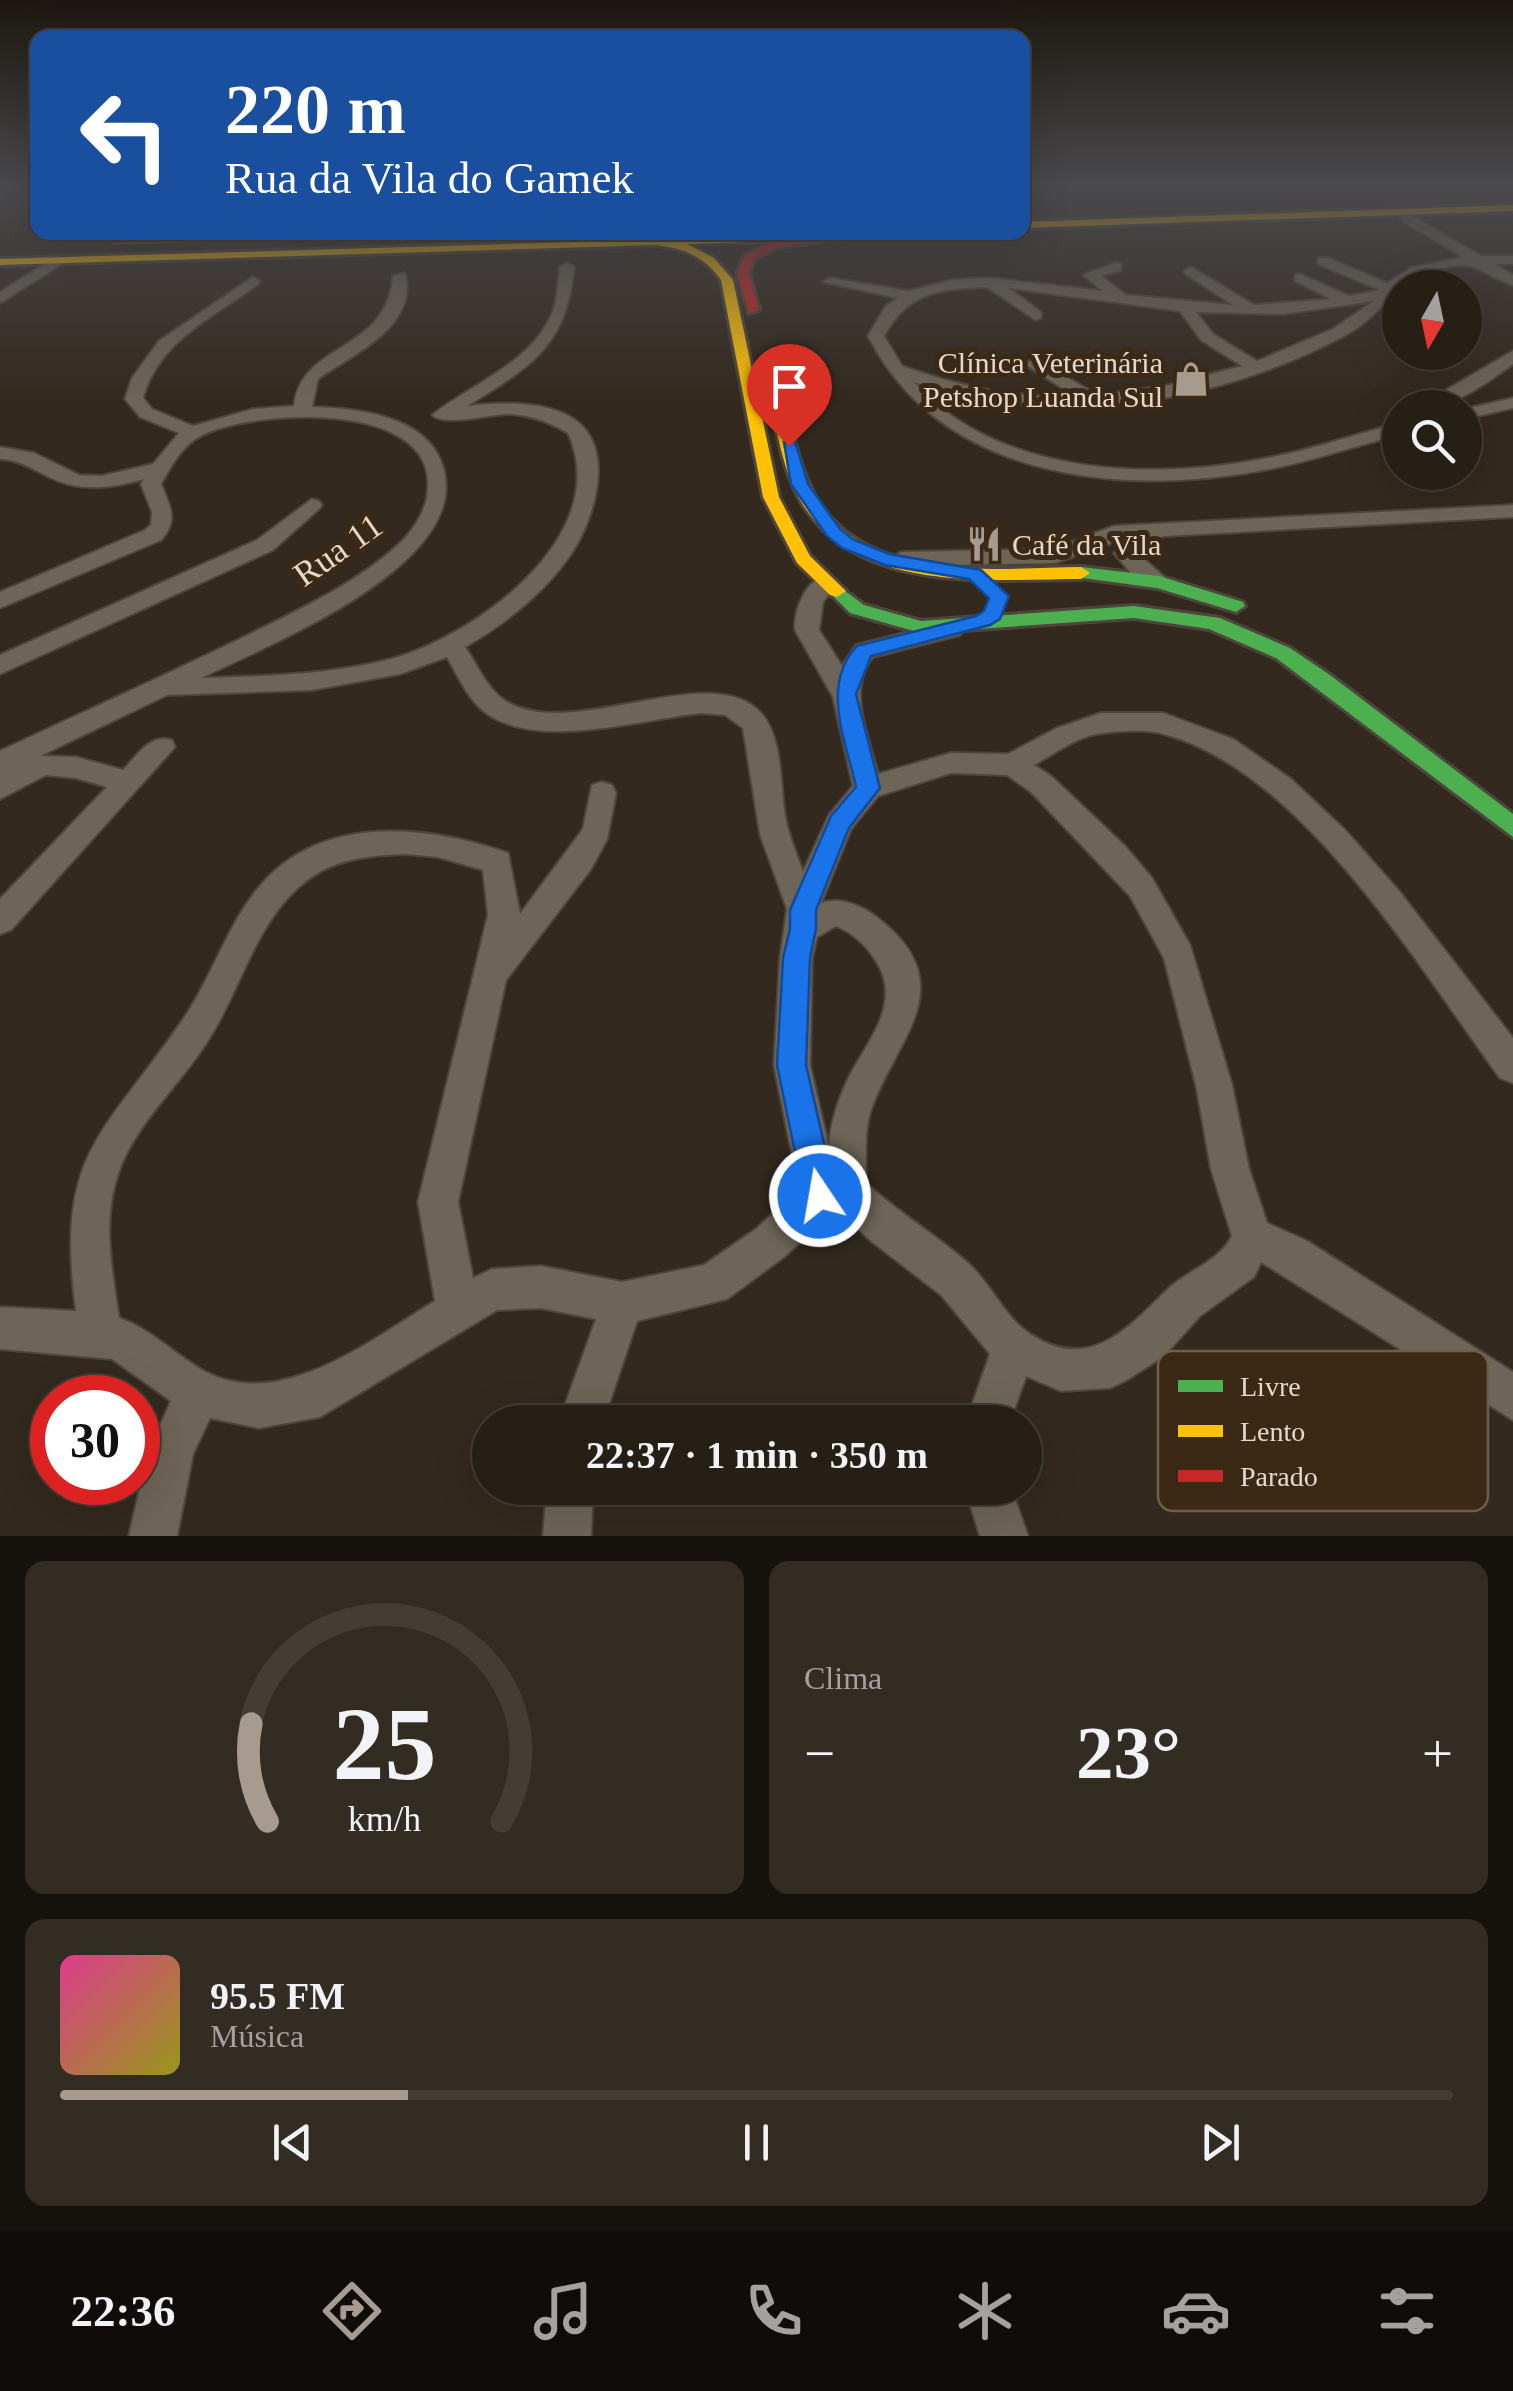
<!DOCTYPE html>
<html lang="pt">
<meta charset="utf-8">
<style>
:root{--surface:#261f16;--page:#322c23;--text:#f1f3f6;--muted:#a4a2a1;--line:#423d35;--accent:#a79b90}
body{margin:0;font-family:Georgia,serif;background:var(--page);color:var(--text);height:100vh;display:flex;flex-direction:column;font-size:38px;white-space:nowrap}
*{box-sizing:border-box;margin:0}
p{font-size:32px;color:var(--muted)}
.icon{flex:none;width:55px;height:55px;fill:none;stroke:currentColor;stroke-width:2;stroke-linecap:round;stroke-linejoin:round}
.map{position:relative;height:1536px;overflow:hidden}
.drawer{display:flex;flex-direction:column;gap:25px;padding:25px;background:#15110c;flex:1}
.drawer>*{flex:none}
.banner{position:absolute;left:30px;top:30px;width:1000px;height:210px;border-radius:20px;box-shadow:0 10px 40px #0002,0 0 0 2px var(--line);background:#1a4fa0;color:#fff;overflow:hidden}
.needle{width:65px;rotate:189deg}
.controls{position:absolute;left:1382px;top:270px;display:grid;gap:20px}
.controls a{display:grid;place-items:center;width:100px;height:100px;border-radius:50%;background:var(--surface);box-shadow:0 10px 40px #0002,0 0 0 2px var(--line);font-size:50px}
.speed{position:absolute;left:30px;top:1375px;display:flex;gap:20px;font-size:50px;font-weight:700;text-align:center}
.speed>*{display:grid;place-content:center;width:130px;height:130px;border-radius:50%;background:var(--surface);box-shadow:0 10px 40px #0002,0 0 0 2px var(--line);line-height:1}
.speed .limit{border:15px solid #d22;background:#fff;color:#111}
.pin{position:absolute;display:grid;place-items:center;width:85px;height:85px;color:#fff;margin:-102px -42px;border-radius:50% 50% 50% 0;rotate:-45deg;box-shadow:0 0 10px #0007}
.pin .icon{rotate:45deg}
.me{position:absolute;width:110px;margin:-55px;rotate:348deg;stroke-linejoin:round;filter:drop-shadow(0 0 8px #0008)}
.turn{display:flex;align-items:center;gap:35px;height:210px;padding:0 30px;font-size:45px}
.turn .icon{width:130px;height:130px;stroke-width:2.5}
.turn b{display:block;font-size:70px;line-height:85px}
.big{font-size:75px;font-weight:700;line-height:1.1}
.drawer .tile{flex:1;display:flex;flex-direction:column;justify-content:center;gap:15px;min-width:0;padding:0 35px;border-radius:20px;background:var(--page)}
.drawer .dial{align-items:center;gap:0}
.dial svg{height:260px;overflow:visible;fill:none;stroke:var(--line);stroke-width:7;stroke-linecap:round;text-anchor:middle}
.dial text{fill:var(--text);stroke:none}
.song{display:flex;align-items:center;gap:30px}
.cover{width:120px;height:120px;border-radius:15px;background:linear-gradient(135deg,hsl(330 70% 55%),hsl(60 70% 35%))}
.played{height:10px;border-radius:5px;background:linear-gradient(90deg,var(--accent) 25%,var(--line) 25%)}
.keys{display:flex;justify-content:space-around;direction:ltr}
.heat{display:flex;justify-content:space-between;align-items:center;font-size:55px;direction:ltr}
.drawer .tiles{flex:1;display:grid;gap:25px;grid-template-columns:1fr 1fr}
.tile:last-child{grid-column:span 2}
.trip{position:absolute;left:472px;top:1405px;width:570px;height:100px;border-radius:50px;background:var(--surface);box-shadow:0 10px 40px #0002,0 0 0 2px var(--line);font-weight:700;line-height:100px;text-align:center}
.menu{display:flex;height:160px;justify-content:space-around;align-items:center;background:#0f0c09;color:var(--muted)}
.menu .icon{width:70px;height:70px}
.menu .current{color:var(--accent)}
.menu b{font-size:45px;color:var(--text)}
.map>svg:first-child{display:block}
.green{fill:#654b2f}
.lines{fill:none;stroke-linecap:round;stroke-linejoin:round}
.street-casing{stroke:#4e453c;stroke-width:4}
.fast-casing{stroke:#4e453c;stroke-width:6}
.slow-casing{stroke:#4e453c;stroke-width:6}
.jam-casing{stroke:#4e453c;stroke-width:6}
.street{fill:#6d6557;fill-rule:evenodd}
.fast{fill:#4caf50;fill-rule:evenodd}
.slow{fill:#ffc107;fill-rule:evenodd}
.jam{fill:#c62828;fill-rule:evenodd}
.route{fill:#1a73e8;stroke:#114b97;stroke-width:2.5}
.labels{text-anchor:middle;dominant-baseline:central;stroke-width:10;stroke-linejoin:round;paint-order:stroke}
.far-poi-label{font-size:30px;fill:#e5d9cd;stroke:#3c2915;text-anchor:end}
.street-label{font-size:35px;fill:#e5d9cd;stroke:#3c2915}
.key{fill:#3c2915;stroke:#6f5e4c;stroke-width:2.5}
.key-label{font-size:28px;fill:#e5d9cd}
</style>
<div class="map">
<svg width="1513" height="1536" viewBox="0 0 1513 1536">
<rect width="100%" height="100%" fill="#33291e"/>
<polygon class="green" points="316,232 513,233 108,245 120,240"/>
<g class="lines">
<defs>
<g id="street">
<path d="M1406,213l75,43h32v8h-18l18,11v10c-36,-12 -34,-27 -78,-15 -40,11 -54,47 -91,66 -129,68 -291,95 -430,46 83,94 238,99 353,76 45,-8 88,-24 133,-35v12c-47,11 -93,28 -141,36 -138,25 -313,8 -387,-128l-4,-7 18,-30 12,-8 -75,-16 7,-4 79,13 43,-11 39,-2 112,13 -20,-16 33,-12 5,1v6l-20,6 25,19 107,10 -47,-31 -2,-3 7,-4 63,38 77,-6 -36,-18v-6l5,-1 49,22 31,-6 -62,-26v-6h10l59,25 24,-15 52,-11 -62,-37 -1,-3zM987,287l49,33 5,-2v-6l-33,-24 172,23 21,29 41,26 -77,20 -68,9 -62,-37 -8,5 2,4 47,30c-63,1 -115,-10 -174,-31l-18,-30c25,-45 55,-47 103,-49zM1374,301l-41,28 -76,32 -44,-27 -17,-22 87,2z"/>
<polygon points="57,232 71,232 71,233 64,237"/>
<polygon points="56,257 68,260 0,303 0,292"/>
<path d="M567,263l7,4c-8,81 -43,99 -107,139 33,-4 92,-7 117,22 28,32 9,91 -11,123 -26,40 -67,72 -108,96 11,16 20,37 35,50 63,50 205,-39 259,14 26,26 20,78 27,110 4,18 11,34 17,51l26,-57 24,-29 -20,-89 -38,-67c-1,-20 10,-49 31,-55l11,7 -14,20 -4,28 23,36 14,-21 96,-24 12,8 -4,6 -87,22c-27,31 -4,81 5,117l73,-21 57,1 49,-26 44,-15h62l70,26 58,40 56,53 52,59 114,147v45l-13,-5c-81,-110 -198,-307 -336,-344 -17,-5 -44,-3 -61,-1 -24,2 -49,21 -69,32l17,11 74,70 27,32 38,67 42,140 17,84 18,54 40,18 206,131v48l-252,-158 -7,15 -54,39 -36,40 -39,25 -15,7 -49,3 -35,-15 -16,46h-44l24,-68 -49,-59 -70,-54 -31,-29 -10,2 -46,43 -57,42 -90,22 -34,101h-44l37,-103 -55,-11 -44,2 -177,107 -61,11 -49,-10 -17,36 -16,82h-48l19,-84 23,-51 -59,-42 -112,-10v-42l76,4c-21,-160 27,-174 108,-293 27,-40 42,-88 71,-126 61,-79 169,-68 253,-39l12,61 63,-85 9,-44 10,-3 10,3 4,8 -9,46 -16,30 -85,111 -48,222 15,76 19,-9 49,-3 81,16 82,-17 52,-36 43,-40 -25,-124 6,-107 7,-49 -27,-75 -17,-106 -18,-13 -23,-2c-61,6 -171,40 -221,-4 -15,-14 -24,-35 -34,-52l-47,17 -88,16 -145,5 -127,61 36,1 47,13c14,-14 27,-37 49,-30l3,7 -164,183 -11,4v-35l107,-112 -31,-9 -30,-3 -46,24v-48c83,-39 166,-76 248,-116 52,-26 107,-51 150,-90 16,-15 30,-36 30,-59 4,-87 -180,-77 -229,-49 -18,10 -28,30 -38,47 9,22 18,37 0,56l-161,68v-16l145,-62 6,-5 1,-13 -11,-28 3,-5c-29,8 -57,13 -86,2 -20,-8 -35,-21 -58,-22v-12l34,6 45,22 22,1 52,-12 26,-31 -39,-16 -15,-18 7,-21 27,-37 94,-64 7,4 -2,3c-45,34 -99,56 -115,114l9,11 41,17 60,-17 41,-3c7,-65 94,-53 99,-130l12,-3c14,53 -52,81 -87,106l-6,28c42,1 109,8 128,52 44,101 -170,185 -239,219 64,-2 128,-3 190,-19 84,-23 224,-123 177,-226 -19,-11 -37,-18 -59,-19 -21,0 -62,13 -77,1 38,-30 99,-52 120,-101 6,-14 6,-32 8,-47zM951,773l56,2 24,17 99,104 34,62 32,127 15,84 21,67c-13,26 -44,34 -64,53 -39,38 -78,85 -138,45 -25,-16 -39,-50 -61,-70 -33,-29 -70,-51 -103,-81 0,-23 -2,-48 4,-70 23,-72 96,-126 8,-195 -15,-12 -38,-22 -57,-15l30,-74 27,-33zM407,854l31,3 45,13 5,45 -70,287 17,99c-63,38 -155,112 -231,70 -30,-17 -53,-42 -85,-53 -7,-47 -17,-98 -1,-144 16,-49 62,-89 89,-132 33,-50 47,-116 93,-156 30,-27 68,-31 107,-32zM836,926c17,7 31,20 40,35 28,44 -11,82 -29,120 -10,22 -17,43 -18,67l-19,-83 2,-107 5,-21z"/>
<path d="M1513,351v13c-31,22 -58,44 -98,44z"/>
<polygon points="1513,398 1513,408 1465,419 1465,409"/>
<polygon points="312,499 319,501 322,505 319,509 273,550 0,674 0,655 257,540"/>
<polygon points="1513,505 1513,517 1165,536 1146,541 1137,553 1169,581 1158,588 1134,577 1114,553 1126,538 1055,563 901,566 890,559 901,552 1052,549 1114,526"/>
<polygon points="547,1488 593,1488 591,1536 543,1536"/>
<polygon points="965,1488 1011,1488 1028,1536 980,1536"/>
</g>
<g id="fast">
<polygon points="1081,567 1159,576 1243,602 1245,606 1236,612 1157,588 1075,577 1075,569"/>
<polygon points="837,585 864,605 921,621 1134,606 1220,618 1290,648 1330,675 1513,814 1513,837 1276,658 1209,629 1134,618 921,633 850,613 828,591"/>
</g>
<g id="slow">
<polygon points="1513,205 1513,211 1022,228 1022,222"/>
<path d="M813,235l-4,5 -122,4 27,14 19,22 46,217 31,59 36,35 -9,6 -7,-2 -33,-32 -34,-66 -42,-217c-17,-24 -38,-32 -66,-35l-655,20v-6z"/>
<path d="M776,391l7,4c9,34 15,72 33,103 51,87 180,70 265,69l9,6 -9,6c-92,0 -220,15 -278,-74 -20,-32 -26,-74 -34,-110z"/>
</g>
<polygon id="jam" points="851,232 985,232 827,240 776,248 754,259 749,273 759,310 749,313 737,273 745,255 770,243 805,238 809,234"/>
</defs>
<use href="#street" class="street-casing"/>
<use href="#fast" class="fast-casing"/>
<use href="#slow" class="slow-casing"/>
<use href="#jam" class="jam-casing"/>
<use href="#street" class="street"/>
<use href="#fast" class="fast"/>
<use href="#slow" class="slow"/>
<use href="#jam" class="jam"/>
</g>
<linearGradient id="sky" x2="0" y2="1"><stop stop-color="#1c1710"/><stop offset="0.46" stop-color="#4a494c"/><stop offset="1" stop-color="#4a494c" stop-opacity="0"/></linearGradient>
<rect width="1513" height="401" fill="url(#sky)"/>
<path class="route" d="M784,442h11l13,42 32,45 14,11 35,14 92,16 28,26 -9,23 -10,6 -119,31 -15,38 24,94 -31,40 -21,52 -12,30v19l-6,29 -4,107 30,131 -4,12 -12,4 -11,-4 -5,-12 -27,-131 6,-107 7,-29v-19l41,-94 25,-29c-10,-46 -36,-102 1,-141l119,-30 8,-5 5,-13 -20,-19 -84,-14 -43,-17 -15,-12 -36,-52z"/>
<defs>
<symbol id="shop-bare" viewBox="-9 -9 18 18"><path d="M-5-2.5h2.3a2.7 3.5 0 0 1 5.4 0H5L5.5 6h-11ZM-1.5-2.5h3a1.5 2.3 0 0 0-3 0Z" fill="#a79b90" stroke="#3c2915" stroke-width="2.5" paint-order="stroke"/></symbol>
<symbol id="restaurant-bare" viewBox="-9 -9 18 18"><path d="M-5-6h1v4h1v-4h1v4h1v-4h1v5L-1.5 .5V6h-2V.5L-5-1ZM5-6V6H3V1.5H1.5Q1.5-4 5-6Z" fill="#a79b90" stroke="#3c2915" stroke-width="2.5" paint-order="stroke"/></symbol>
</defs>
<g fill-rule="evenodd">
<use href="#shop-bare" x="1166" y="354" width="50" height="50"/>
<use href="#restaurant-bare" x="959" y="519" width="50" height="50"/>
</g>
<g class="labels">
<g class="far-poi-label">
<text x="1163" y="362">Clínica Veterinária<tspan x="1163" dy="34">Petshop Luanda Sul</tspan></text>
<text x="1012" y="544" text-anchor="start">Café da Vila</text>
</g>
<g class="street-label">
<text transform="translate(338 550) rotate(-35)">Rua 11</text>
</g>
</g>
<rect x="1158" y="1351" width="330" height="160" rx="15" class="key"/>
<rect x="1178" y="1380" width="45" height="12" fill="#4caf50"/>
<rect x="1178" y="1425" width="45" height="12" fill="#ffc107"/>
<rect x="1178" y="1470" width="45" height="12" fill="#c62828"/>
<g class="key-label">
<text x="1240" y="1396">Livre</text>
<text x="1240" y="1441">Lento</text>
<text x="1240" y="1486">Parado</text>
</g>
</svg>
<div class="controls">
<a><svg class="needle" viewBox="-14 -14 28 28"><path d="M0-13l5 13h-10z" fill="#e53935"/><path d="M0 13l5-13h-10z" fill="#a4a2a1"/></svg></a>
<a><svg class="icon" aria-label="search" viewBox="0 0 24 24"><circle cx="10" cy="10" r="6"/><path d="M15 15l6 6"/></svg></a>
</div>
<div class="speed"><div class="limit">30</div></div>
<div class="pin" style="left:789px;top:446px;background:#d93025"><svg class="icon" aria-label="arrive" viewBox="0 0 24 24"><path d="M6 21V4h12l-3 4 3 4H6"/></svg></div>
<svg class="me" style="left:820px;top:1196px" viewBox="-20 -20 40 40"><circle r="17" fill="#1a73e8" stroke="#fff" stroke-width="3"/><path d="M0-11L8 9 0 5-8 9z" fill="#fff"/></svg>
<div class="trip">22:37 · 1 min · 350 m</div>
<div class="banner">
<div class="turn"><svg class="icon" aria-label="left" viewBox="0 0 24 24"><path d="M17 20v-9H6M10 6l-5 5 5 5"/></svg><div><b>220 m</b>Rua da Vila do Gamek</div></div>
</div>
</div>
<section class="drawer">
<div class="tiles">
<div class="tile dial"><svg viewBox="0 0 100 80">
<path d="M14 69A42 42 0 1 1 86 69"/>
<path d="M14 69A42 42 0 0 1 9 39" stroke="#a79b90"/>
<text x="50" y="56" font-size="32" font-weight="700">25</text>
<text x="50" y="72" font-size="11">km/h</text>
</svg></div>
<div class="tile"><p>Clima</p>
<div class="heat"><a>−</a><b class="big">23°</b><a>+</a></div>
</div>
<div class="tile">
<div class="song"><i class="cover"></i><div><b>95.5 FM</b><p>Música</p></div></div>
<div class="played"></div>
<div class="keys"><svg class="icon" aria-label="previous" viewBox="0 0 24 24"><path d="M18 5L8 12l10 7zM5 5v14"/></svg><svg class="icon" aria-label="pause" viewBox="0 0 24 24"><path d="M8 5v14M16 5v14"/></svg><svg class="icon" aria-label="next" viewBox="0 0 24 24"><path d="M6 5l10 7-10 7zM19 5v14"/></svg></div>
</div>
</div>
</section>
<nav class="menu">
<b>22:36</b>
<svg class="icon current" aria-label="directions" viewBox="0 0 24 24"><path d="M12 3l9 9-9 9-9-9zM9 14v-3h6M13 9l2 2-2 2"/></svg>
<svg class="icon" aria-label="music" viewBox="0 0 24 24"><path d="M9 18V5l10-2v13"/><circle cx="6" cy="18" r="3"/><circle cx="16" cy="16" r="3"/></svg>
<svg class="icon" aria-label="phone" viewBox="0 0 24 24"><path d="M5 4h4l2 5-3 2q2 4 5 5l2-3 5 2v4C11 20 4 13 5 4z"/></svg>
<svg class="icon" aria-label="climate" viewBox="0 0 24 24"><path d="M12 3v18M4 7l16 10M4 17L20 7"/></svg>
<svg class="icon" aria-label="car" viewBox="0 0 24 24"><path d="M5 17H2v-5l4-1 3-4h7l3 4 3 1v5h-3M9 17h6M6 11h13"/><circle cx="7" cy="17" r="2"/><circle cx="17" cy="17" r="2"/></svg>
<svg class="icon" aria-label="filters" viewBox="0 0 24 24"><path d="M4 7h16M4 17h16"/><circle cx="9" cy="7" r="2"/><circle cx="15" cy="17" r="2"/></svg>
</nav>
